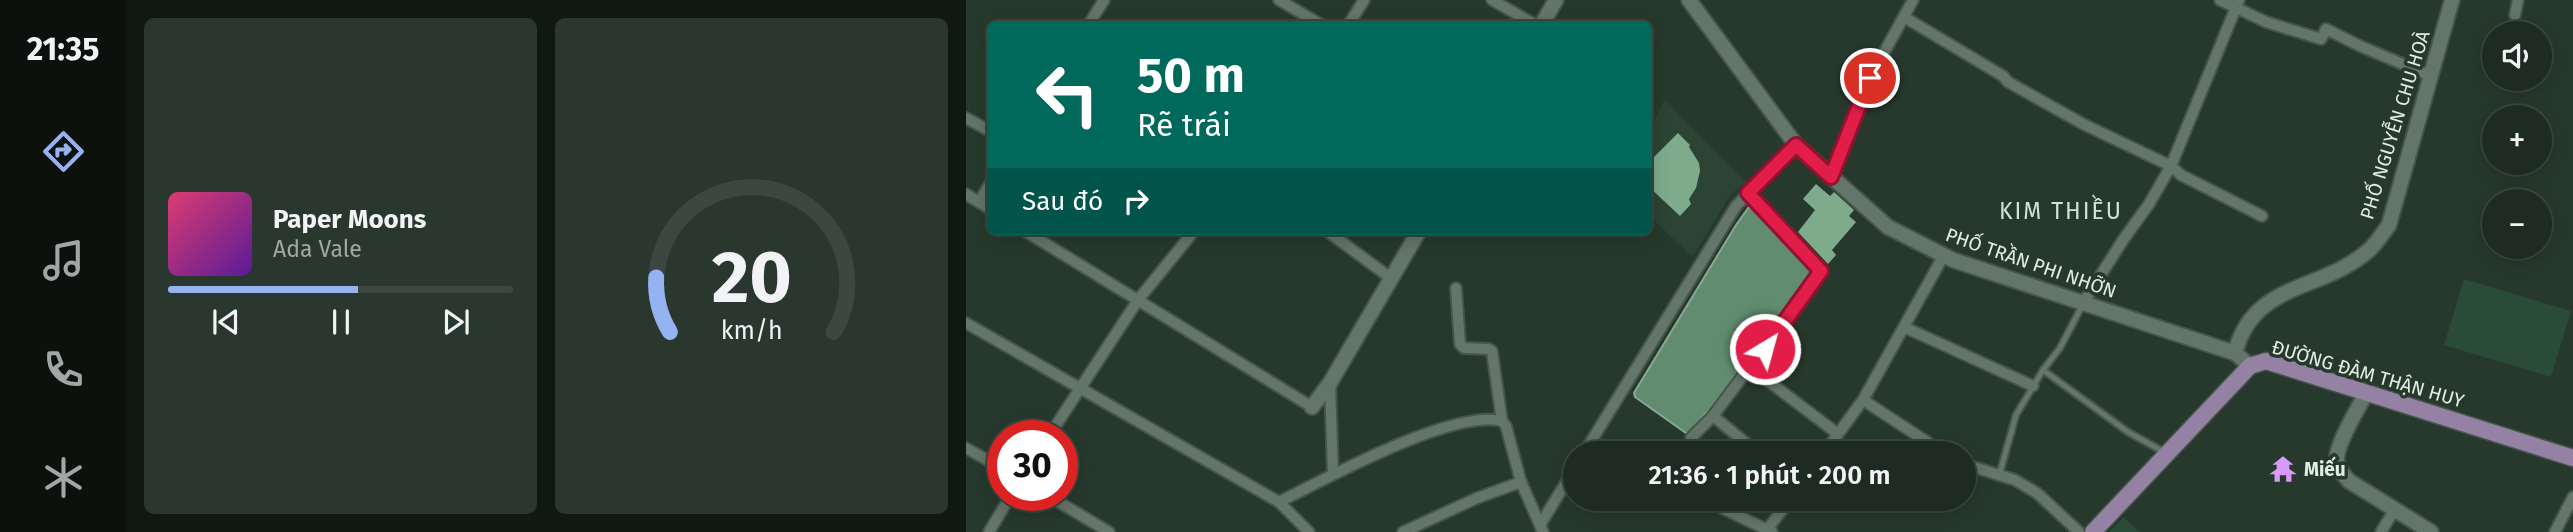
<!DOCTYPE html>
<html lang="vi">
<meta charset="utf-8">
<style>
:root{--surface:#1d2b22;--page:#2a372f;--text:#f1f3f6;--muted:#a0a7a5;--line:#3b4740;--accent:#95b2f1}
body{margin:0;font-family:"Fira Sans",sans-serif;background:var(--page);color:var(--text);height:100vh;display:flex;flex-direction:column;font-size:26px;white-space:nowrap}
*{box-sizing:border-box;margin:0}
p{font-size:23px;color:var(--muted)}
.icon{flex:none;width:38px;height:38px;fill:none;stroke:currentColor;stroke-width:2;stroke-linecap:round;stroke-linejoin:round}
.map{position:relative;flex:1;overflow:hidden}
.panel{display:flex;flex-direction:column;gap:18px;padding:18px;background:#101813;width:840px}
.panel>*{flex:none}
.guide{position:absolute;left:21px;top:21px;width:665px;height:214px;border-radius:10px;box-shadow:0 4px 18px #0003,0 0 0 2px var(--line);background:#00695c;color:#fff;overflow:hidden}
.controls{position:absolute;left:1516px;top:21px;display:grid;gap:14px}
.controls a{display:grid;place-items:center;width:70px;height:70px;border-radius:50%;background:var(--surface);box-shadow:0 4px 18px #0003,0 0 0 2px var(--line);font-size:35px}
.speed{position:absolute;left:21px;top:420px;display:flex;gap:14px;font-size:35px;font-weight:700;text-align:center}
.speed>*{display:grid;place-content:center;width:91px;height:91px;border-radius:50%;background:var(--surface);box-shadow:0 4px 18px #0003,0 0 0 2px var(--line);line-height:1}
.speed .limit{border:10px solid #d22;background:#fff;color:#111}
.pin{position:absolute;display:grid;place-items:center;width:60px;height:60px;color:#fff;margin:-30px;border:4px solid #fff;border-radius:50%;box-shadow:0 2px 7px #0007}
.me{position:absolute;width:77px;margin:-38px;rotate:37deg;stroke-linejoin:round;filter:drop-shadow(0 0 5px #0008)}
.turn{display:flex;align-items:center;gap:24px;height:147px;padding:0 35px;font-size:32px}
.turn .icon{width:91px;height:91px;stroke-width:2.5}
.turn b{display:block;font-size:49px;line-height:60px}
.then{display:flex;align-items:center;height:66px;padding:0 35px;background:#0003;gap:14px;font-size:26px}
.panel .card{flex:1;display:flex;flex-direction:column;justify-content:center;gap:10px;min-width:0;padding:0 24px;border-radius:10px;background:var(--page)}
.panel .dial{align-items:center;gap:0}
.dial svg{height:182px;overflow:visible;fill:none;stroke:var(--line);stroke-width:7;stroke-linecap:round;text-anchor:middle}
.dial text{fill:var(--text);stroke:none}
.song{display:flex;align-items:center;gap:21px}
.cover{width:84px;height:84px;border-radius:10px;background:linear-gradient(135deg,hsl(340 70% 55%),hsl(270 70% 35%))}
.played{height:7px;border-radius:4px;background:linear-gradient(90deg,var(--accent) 55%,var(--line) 55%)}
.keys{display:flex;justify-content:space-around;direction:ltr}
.panel .tiles{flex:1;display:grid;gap:18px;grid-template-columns:repeat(2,1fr)}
.trip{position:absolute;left:597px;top:441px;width:413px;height:70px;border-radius:35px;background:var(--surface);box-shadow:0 4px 18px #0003,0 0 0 2px var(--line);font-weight:600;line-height:70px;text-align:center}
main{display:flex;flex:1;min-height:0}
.tabs{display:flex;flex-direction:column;width:126px;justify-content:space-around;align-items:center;background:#0c110e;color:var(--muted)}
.tabs .icon{width:49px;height:49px}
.tabs .active{color:var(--accent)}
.tabs b{font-size:32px;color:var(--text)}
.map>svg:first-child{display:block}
.built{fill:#2b4433}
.green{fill:#2a4b36}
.water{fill:#618c6f;stroke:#87a992;stroke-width:2}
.building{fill:#7fab8d}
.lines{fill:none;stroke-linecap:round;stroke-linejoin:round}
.lane-casing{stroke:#46554b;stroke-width:9}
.street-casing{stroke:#46554b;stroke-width:14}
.secondary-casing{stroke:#46554b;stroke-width:18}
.primary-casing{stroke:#46554b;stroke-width:19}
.lane{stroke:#637669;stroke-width:5}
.street{stroke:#637669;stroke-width:10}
.secondary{stroke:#637669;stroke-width:14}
.primary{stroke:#9481a4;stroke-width:16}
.route-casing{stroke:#92132f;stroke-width:18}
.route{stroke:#e11d48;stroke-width:12}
.labels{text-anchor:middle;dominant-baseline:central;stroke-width:7;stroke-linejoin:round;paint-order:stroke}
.street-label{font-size:19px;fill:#e1ece4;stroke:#27392d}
.poi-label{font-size:19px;font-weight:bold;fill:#e1ece4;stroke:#27392d;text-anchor:start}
.quarter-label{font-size:23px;letter-spacing:2px;fill:#cde3d4;stroke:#27392d}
</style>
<main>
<nav class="tabs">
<b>21:35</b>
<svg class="icon active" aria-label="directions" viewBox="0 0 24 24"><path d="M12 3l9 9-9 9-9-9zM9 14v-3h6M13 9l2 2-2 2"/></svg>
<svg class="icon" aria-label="music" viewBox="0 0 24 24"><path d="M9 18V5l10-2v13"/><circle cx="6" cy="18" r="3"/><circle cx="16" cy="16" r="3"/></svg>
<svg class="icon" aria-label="phone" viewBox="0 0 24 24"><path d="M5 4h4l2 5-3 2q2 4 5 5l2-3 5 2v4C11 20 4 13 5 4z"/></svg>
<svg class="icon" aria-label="climate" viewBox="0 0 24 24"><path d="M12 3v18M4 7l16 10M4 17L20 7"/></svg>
</nav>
<section class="panel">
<div class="tiles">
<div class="card">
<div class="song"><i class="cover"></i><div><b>Paper Moons</b><p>Ada Vale</p></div></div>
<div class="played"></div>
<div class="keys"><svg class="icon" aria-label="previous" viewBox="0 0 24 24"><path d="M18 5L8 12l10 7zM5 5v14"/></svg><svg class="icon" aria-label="pause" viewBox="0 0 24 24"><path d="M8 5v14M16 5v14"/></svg><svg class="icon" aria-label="next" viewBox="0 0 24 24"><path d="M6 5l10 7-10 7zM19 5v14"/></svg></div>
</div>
<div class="card dial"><svg viewBox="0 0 100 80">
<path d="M14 69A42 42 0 1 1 86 69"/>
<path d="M14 69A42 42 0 0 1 8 45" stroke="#95b2f1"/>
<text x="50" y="56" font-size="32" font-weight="700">20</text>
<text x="50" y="72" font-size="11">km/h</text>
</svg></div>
</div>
</section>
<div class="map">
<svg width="1607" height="532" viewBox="0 0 1607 532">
<rect width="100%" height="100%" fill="#27392d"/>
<polygon class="built" points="699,100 780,182 765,194 726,257 683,215 683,129"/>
<g class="green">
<polygon points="1498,279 1605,311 1585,377 1478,345"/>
<polygon points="1158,517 1173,532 1143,532"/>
</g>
<polygon class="water" points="783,207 787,208 848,271 746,409 739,414 724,434 720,433 669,397 668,393 770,225"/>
<g class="building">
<polygon points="712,133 724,145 723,147 733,163 734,171 730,188 723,199 725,204 714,216 682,186 682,163"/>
<polygon points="850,184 864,196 868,192 888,210 883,216 890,222 866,250 870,255 862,264 832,232 849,210 837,199"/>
</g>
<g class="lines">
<defs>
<g id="lane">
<polyline points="1116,306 1094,348 1077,370 1162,432 1198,452"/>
<polyline points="1033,476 1050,415 1077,370"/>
</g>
<g id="street">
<polyline points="313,0 354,24"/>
<polyline points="526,0 568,24"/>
<polyline points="1254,0 1300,22 1355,39 1360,29 1394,46 1465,76"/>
<polyline points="1549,15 1552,0"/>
<polyline points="938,17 1037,76 1042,82 1119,125 1205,166 1215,175 1296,216"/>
<polyline points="123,24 138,0"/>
<polyline points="383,24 398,0"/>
<polyline points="0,118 24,131"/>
<polyline points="865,177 904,78 947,0"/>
<polyline points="0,194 24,209"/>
<polyline points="13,202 24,184"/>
<polyline points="59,231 346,407"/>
<polyline points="361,231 426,279"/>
<polyline points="490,288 494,344 498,348 523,349 526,351 536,421"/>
<polyline points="1117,303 1157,240 1183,204 1205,166 1273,0"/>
<polyline points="0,323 313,502 343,532"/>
<polyline points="938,327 1067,386"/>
<polyline points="785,368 872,434"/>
<polyline points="364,383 367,474"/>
<polyline points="897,400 978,453"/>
<polyline points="747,416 792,453"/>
<polyline points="83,436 172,300 228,231"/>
<polyline points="725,438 747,416 855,271 782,193"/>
<polyline points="0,448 37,469"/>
<polyline points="618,453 770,206 830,145"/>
<polyline points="858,453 897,400 978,255"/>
<polyline points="998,464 1049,480 1071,493 1113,532"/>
<polyline points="81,495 143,532"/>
<polyline points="737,499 806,532"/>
<path d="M313,502c48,-24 173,-93 223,-81l4,5 15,56 22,50"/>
<polyline points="574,525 609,468"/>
<polyline points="23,532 45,495"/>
<polyline points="437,532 511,498 555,482"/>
<polyline points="799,532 825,499"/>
<polyline points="1415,532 1429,509"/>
<polyline points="1589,532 1607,497"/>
</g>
<g id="secondary">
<polyline points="723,0 830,145 922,227 987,260 1269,353 1284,366"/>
<polyline points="576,24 590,0"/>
<path d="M1269,353c18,-72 87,-61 134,-103 7,-6 14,-17 20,-25l63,-225"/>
<path d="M1400,393c-8,16 -31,52 -29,68 1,8 7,14 12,20l82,51"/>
<polyline points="346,407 364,383 453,231"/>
</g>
<polyline id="primary" points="1127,532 1284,366 1300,361 1607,458"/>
</defs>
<use href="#lane" class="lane-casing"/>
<use href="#street" class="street-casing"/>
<use href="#secondary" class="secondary-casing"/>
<use href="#primary" class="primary-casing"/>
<use href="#lane" class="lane"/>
<use href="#street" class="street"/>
<use href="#secondary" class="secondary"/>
<use href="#primary" class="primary"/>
</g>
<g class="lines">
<defs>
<polyline id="route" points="799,349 855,271 782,193 830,145 865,177 904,78"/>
</defs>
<use href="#route" class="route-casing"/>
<use href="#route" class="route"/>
</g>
<defs>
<symbol id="temple-bare" viewBox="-9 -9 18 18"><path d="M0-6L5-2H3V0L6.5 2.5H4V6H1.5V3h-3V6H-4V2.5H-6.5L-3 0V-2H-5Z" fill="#d89af8" stroke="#27392d" stroke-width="2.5" paint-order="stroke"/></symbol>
</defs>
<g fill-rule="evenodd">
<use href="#temple-bare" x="1298" y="450" width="38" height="38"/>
</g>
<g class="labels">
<g class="street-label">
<text transform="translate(1429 125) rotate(-73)">PHỐ NGUYỄN CHU HOÀ</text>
<text transform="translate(1065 263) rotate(19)">PHỐ TRẦN PHI NHỠN</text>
<text transform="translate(1402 374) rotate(16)">ĐƯỜNG ĐÀM THẬN HUY</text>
</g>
<g class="poi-label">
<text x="1338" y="469">Miếu</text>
</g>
<g class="quarter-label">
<text x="1095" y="211">KIM THIỀU</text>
</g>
</g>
</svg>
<div class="controls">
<a><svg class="icon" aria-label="sound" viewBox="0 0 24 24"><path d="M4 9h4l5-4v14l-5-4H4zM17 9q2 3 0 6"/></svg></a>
<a>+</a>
<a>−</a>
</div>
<div class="speed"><div class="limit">30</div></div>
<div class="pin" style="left:904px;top:78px;background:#d93025"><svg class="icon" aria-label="arrive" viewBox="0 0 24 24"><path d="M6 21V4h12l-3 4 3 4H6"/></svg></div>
<svg class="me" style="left:799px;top:349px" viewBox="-20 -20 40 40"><circle r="17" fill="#e11d48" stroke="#fff" stroke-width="3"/><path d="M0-11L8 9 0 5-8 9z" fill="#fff"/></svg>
<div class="trip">21:36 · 1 phút · 200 m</div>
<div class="guide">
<div class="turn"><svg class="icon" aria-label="left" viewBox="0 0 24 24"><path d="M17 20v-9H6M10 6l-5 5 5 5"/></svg><div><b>50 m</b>Rẽ trái</div></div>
<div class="then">Sau đó<svg class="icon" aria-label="right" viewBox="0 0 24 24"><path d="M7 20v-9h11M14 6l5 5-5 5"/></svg></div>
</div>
</div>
</main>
